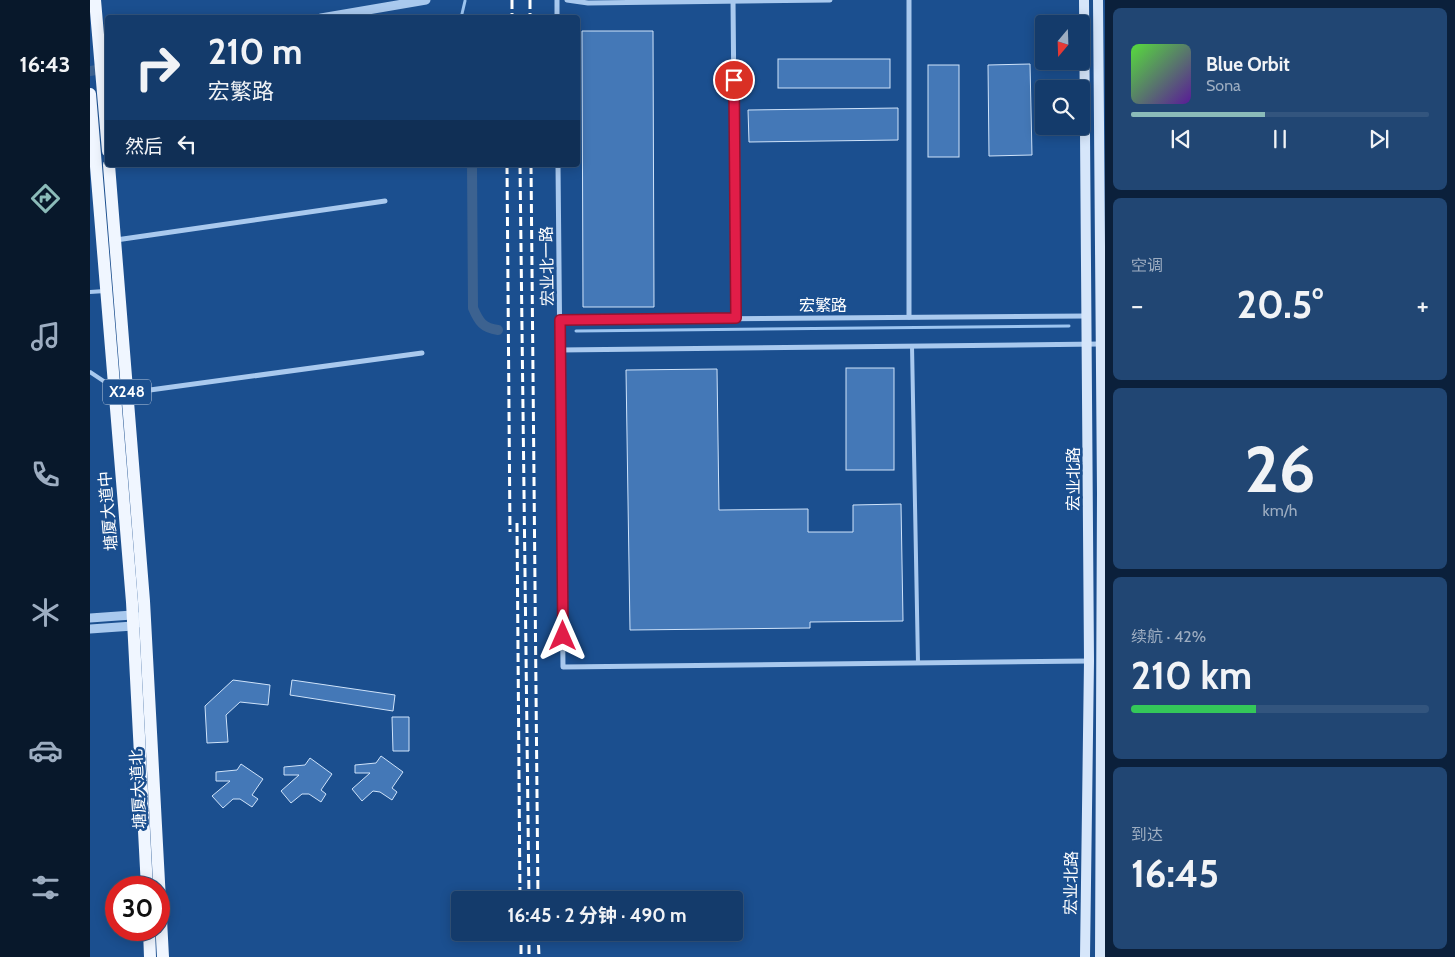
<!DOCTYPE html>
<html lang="zh">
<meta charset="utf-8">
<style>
:root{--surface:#143b6b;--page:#214673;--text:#f1f3f6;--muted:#9dadc1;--line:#33557e;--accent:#8bbbb9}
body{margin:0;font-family:Cabin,"Noto Sans SC",sans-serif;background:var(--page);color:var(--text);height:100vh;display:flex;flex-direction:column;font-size:19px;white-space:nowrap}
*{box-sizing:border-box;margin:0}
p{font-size:16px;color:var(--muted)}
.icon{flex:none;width:28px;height:28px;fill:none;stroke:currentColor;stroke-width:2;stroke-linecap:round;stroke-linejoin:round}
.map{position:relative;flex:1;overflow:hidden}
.sheet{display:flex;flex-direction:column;gap:8px;padding:8px;background:#0b203b;width:350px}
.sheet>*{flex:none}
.guide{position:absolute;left:15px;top:15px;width:475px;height:152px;border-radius:5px;box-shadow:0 2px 12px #0003,0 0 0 1px var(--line);background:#143b6b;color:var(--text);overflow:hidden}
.needle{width:32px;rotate:199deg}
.controls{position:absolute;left:945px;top:15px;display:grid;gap:10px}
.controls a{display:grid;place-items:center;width:55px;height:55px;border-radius:5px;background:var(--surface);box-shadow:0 2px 12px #0003,0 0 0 1px var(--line);font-size:25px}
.speed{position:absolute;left:15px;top:876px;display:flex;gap:10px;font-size:25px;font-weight:700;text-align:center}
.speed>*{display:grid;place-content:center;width:65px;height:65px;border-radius:50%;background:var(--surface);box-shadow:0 2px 12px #0003,0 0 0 1px var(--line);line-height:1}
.speed .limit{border:8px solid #d22;background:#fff;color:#111}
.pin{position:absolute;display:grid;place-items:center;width:42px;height:42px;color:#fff;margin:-21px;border:2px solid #fff;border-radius:50%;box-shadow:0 1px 5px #0007}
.me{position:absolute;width:55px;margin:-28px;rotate:0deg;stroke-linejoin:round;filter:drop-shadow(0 0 4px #0008)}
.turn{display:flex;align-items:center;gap:18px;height:105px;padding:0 20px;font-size:22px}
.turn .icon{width:65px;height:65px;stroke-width:2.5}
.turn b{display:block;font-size:35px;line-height:42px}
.then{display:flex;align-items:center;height:48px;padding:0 20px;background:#0003;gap:10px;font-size:19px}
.big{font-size:38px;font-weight:700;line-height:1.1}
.sheet .widget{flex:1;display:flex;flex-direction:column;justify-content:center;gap:8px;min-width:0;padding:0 18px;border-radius:8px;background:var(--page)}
.sheet .dial{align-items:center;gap:0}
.dial b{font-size:65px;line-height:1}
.song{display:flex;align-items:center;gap:15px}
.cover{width:60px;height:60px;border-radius:8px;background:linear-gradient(135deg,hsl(110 70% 55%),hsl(270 70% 35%))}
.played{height:5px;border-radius:2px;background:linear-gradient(90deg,var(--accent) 45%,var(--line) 45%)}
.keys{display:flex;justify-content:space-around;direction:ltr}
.heat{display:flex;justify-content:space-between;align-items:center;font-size:28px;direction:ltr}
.charge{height:8px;border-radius:4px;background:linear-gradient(90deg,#34c759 42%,var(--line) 0)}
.trip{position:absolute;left:361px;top:891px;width:292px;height:50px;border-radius:5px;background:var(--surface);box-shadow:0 2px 12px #0003,0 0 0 1px var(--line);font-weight:700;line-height:50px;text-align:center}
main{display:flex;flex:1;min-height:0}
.dock{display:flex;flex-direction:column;width:90px;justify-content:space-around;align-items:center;background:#08182b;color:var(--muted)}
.dock .icon{width:35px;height:35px}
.dock .active{color:var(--accent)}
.dock b{font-size:22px;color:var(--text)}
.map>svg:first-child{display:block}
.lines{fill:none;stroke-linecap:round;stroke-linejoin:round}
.stream{stroke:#9cc4f0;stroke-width:3}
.canal{stroke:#3c6290;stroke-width:10}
.building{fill:#4478b7;stroke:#cfe3fa}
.service{stroke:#a9c9ee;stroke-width:4}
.minor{stroke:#a9c9ee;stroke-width:5}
.tertiary{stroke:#a9c9ee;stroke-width:9}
.secondary{stroke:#d6e6fa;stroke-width:10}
.primary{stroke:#f0f6ff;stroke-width:12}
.rail{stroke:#fff;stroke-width:3;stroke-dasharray:9 4;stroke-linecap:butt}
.route-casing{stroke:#92132f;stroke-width:12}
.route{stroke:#e11d48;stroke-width:9}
.labels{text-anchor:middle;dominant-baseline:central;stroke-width:5;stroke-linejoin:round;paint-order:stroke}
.shield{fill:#1b4f8f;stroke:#bbcadd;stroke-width:1}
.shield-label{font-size:15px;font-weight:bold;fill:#fff}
.street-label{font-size:16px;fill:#fff;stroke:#1b4f8f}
</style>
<main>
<nav class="dock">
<b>16:43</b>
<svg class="icon active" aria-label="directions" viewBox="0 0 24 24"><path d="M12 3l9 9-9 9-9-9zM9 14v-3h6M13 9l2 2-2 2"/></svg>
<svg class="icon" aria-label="music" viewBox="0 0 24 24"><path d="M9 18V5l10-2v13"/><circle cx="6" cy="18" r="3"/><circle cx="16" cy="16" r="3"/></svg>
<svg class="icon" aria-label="phone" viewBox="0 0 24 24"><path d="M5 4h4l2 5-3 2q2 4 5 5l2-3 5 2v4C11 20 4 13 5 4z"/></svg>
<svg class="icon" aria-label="climate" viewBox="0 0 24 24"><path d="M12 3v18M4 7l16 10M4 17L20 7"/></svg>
<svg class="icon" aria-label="car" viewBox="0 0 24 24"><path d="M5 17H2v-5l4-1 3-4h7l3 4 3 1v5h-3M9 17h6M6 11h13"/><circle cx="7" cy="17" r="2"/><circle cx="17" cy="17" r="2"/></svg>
<svg class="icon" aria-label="filters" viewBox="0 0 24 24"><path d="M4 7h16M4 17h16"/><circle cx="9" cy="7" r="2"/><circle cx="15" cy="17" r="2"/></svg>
</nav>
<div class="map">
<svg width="1015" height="957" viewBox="0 0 1015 957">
<rect width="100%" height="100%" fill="#1b4f8f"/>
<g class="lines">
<g class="stream">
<polyline points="371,18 375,1"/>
<polyline points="486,331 979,326"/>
</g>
<g class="canal">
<polyline points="0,71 18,68"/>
<path d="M382,165l1,143c6,14 10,20 25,22"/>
</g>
</g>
<g class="building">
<polygon points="492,31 563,31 564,307 493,307"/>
<rect x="688" y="59" width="112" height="29"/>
<polygon points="940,64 942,155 899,156 898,65"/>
<rect x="838" y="65" width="31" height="92"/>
<polygon points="808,108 808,140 659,142 658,110"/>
<rect x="756" y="368" width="48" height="102"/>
<polygon points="627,369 629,510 718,509 718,532 763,532 763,505 811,504 813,621 720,622 720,628 540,630 536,370"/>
<polygon points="143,680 180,685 178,705 150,702 136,715 138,742 117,743 115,706"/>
<polygon points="202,680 305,695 303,711 200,695"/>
<polygon points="302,717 319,717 319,751 303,751"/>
<polygon points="291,756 313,772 302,788 307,792 302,800 290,792 283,791 272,801 262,789 280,773 265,773 265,765 286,763"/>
<polygon points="220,758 242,774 231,790 236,794 231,802 219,794 212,794 201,803 191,791 209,775 194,775 194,767 215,765"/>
<polygon points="151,764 173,779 162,795 168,799 162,807 150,799 143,799 133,808 122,796 140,781 126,781 126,772 147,770"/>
</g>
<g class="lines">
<g class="service">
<polyline points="0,292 15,291"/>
<polyline points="822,346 828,663"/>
<polyline points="0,372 21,386"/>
</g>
<g class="minor">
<polyline points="467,0 467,18"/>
<polyline points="477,0 498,3 740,0"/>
<polyline points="643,0 646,318"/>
<polyline points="819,0 819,317"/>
<polyline points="468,165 473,667 999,661"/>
<polyline points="26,240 295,201"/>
<polyline points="470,320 997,316"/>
<polyline points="470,350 1010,344"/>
<polyline points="38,393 332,353"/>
</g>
<g class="tertiary">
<polyline points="231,18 336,0"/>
<polyline points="0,618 42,615 48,617"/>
<polyline points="0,629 43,626 48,623"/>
</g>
<g class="secondary">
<polyline points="994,0 999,661 995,957"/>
<polyline points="1008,0 1012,493 1010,957"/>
</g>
<g class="primary">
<polyline points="5,0 18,151"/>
<polyline points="0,94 42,602 57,888"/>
<polyline points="19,165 54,601 73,957"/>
<polyline points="59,930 60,957"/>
</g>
<g class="rail">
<polyline points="422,0 422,18"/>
<polyline points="440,0 440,18"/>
<polyline points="417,165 420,532"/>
<polyline points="430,165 439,900"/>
<polyline points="441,165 448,900"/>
<polyline points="427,523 430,900"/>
<polyline points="431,932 431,957"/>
<polyline points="439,932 439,957"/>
<polyline points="448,932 449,957"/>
</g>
</g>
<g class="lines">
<defs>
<polyline id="route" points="473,636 470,320 646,318 644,80"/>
</defs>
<use href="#route" class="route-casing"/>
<use href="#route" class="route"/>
</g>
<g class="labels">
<rect class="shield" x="13" y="379.5" width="48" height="25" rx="4"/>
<g class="shield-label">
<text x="37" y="392">X248</text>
</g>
<g class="street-label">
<text transform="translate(457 266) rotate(-91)">宏业北一路</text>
<text x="733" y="305">宏繁路</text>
<text transform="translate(983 479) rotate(-90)">宏业北路</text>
<text transform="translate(18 511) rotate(-95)">塘厦大道中</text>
<text transform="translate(48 789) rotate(-93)">塘厦大道北</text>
<text transform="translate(981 883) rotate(-89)">宏业北路</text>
</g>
</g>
</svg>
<div class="controls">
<a><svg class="needle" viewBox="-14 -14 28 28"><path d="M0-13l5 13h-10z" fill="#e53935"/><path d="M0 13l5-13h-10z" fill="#9dadc1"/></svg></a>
<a><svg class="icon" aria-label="search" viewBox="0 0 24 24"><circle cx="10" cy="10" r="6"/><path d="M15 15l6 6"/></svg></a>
</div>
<div class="speed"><div class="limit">30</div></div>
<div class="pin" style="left:644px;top:80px;background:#d93025"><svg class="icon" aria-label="arrive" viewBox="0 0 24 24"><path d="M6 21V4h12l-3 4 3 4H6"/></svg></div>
<svg class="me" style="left:473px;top:636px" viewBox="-20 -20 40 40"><path d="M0-17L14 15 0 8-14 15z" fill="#e11d48" stroke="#fff" stroke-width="4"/></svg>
<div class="trip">16:45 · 2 分钟 · 490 m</div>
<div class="guide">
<div class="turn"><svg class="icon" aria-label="right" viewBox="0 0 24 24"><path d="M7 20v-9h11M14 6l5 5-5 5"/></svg><div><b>210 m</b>宏繁路</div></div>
<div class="then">然后<svg class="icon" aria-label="left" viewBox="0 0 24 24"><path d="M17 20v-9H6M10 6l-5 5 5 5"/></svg></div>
</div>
</div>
<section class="sheet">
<div class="widget">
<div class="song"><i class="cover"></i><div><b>Blue Orbit</b><p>Sona</p></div></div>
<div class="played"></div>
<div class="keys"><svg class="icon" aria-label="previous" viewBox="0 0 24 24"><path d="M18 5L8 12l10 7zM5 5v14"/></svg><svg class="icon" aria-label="pause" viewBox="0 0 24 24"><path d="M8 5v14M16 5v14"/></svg><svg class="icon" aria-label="next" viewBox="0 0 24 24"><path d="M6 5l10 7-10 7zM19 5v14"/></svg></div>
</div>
<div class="widget"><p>空调</p>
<div class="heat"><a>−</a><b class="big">20.5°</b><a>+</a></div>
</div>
<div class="widget dial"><b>26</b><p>km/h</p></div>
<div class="widget"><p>续航 · 42%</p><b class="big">210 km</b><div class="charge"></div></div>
<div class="widget"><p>到达</p><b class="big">16:45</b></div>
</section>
</main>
